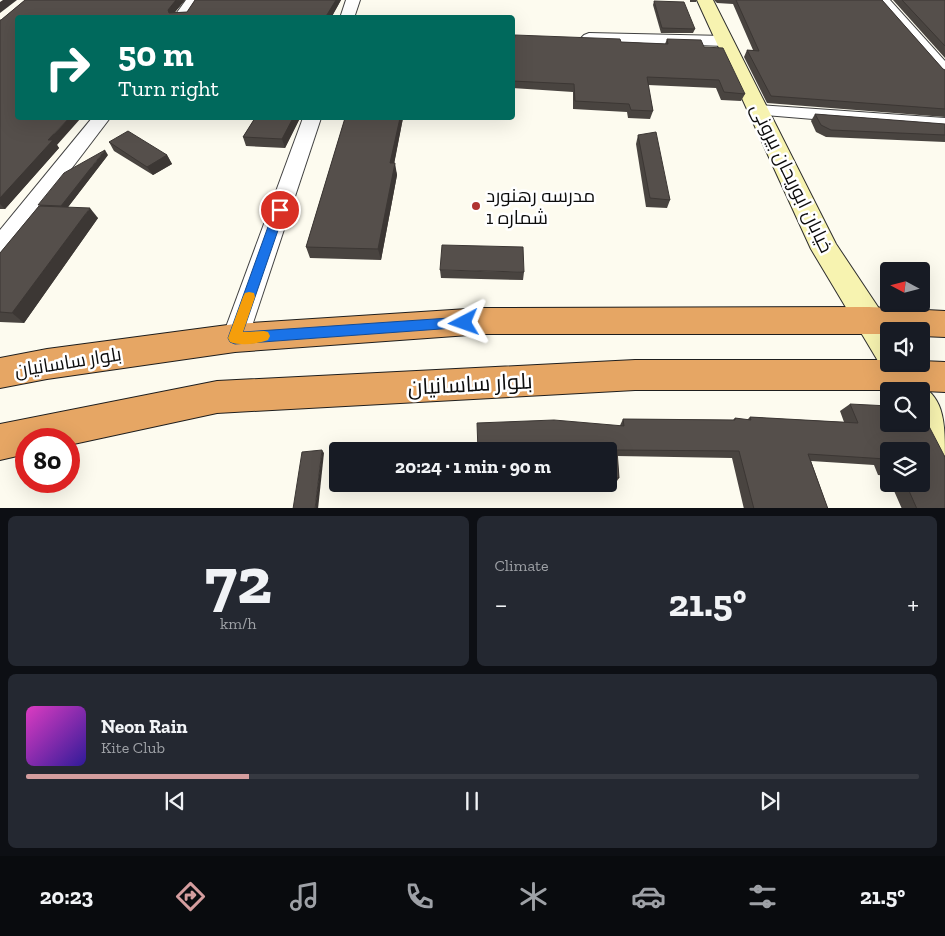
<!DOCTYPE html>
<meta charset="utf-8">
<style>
:root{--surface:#171b24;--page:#242831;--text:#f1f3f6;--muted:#9ea1a6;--line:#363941;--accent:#d49d9e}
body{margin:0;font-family:"Zilla Slab",Cairo,serif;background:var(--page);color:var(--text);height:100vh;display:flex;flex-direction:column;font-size:19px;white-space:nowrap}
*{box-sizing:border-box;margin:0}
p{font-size:16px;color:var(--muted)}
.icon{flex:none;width:28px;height:28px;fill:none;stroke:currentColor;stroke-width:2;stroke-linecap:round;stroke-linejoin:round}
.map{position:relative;height:508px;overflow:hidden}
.drawer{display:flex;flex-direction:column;gap:8px;padding:8px;background:#0d0f14;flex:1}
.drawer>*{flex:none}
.hud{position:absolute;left:15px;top:15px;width:500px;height:105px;border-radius:5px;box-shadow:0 5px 20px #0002;background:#00695c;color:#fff;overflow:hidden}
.needle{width:32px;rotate:277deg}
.fabs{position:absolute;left:880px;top:262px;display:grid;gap:10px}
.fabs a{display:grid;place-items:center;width:50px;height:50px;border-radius:5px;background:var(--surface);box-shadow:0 5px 20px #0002;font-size:25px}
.speed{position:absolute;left:15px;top:428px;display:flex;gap:10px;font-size:25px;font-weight:700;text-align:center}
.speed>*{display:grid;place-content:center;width:65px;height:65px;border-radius:50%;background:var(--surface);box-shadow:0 5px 20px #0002;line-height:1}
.speed .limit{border:8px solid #d22;background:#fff;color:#111}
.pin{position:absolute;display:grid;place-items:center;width:42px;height:42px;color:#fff;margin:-21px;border:2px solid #fff;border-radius:50%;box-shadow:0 1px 5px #0007}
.me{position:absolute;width:55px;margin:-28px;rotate:266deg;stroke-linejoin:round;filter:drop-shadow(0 0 4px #0008)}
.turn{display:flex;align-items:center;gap:18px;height:105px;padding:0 20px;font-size:22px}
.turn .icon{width:65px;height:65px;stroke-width:2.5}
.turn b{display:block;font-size:35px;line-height:42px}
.big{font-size:38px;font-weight:700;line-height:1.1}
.drawer .card{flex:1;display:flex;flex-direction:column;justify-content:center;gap:8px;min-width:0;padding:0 18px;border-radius:8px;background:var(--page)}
.drawer .dial{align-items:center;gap:0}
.dial b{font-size:65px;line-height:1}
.song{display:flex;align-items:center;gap:15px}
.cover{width:60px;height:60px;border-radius:8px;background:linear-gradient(135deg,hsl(310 70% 55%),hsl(250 70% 35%))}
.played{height:5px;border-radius:2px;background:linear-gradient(90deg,var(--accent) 25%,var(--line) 25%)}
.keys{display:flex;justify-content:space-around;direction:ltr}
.heat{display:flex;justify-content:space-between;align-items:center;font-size:28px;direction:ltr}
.drawer .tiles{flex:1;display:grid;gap:8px;grid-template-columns:1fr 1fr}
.card:last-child{grid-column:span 2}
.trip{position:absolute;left:329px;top:442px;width:288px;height:50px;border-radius:5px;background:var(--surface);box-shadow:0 5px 20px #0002;font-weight:700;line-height:50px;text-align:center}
.dock{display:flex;height:80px;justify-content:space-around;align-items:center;background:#090b0e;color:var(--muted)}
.dock .icon{width:35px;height:35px}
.dock .selected{color:var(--accent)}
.dock b{font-size:22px;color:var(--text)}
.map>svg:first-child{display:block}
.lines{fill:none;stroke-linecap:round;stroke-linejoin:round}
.street-casing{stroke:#404040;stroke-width:2}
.secondary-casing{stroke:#2f2f2f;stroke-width:2}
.highway-casing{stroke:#1e1e1e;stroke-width:2}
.street{fill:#fff;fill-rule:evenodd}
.secondary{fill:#f7f3b0;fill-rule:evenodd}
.highway{fill:#e6a664;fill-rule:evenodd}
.wall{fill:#494440}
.shaded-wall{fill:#3c3734}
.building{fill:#554f4b;stroke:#3c3734}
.route{fill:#1a73e8;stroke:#114b97}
.slow{fill:#f59e0b}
.poi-dot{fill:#b03333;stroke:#fff;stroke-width:2}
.labels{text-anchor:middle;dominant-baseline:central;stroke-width:5;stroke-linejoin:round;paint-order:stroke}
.street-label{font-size:19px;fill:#0d0d0d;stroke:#fff}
.poi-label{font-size:19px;fill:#0d0d0d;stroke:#fff;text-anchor:start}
.near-street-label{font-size:22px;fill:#0d0d0d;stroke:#fff}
</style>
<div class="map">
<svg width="945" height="509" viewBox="0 0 945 509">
<rect width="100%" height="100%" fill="#fdfbef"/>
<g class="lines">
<defs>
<g id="street">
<polygon points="186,0 200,0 188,18 173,18"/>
<polygon points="346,0 360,0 354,18 340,18"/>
<polygon points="875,0 890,0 945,61 945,76 939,75"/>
<polygon points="589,33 725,36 730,38 733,41 730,44 725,46 584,41 581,38 584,35"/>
<polygon points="758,105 945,118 945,130 752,114 749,110 752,106"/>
<polygon points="92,118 110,118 8,252 0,255 0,230"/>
<polygon points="303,118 321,118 248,338 245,346 235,350 225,346 222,338"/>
</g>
<g id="secondary">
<polygon points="697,0 713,0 836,244 894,331 889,331 889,364 893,364 889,365 878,361 811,249"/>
<path d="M921,386c24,12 24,41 24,70l-13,-5 -17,-27h6v-33h-12z"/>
</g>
<g id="highway">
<polygon points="869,307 945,311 945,337 921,336 921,331 889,331 889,334 483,334 235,352 47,379 0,388 0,358 47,349 235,324 483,308"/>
<polygon points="635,360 889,360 889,364 921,364 921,361 945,362 945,392 903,390 635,390 217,413 69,445 69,439 26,439 26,454 0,460 0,424 217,381"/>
</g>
</defs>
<use href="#street" class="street-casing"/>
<use href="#secondary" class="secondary-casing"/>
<use href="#highway" class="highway-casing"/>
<use href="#street" class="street"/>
<use href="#secondary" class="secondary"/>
<use href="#highway" class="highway"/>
</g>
<g class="wall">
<polygon points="25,0 185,0 175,12 187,12 195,0 341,0 331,18 18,18 57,145 59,148 5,209 0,209 0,20 1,20"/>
<polygon points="690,0 697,0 696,2 690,2"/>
<polygon points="714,0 882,0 943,69 945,70 945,117 767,103 744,57 747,50 753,50 733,4 717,3"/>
<polygon points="893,0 945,0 945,58"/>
<polygon points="654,1 695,29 693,33 661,33 653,5"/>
<polygon points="667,39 704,47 745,94 741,101 721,100 716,88 648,85 653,111 650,119 628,118 627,112 573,109 573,92 512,88 512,56 621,42 665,44"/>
<polygon points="815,114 945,124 945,142 826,137 816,132 811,121"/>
<polygon points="255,118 300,118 285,148 246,146 243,137"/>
<polygon points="345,118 403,118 394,163 397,175 381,260 310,258 306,247"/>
<polygon points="638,135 670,200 667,208 646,207 636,144"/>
<polygon points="109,142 167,155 172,164 153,175 114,151"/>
<polygon points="108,155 68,207 98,218 24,323 0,322 0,253 39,206"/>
<polygon points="440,270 524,272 523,280 441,278"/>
<polygon points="850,404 945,509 902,509 891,484 921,484 889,451 889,479 887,476 878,475 874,465 811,461 828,509 744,509 732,458 617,456 619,478 615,484 608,483 608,451 623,419 733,420 735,418 747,420 750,417 844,422 840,411"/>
</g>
<g class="shaded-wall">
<polygon points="3,0 17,0 0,13 0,2"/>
<polygon points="176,0 185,0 171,17 169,13 168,10"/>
<polygon points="336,0 341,0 331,18 325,18"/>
<polygon points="69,118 81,118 57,145 59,148 5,209 0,204 0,198 48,140"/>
<polygon points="293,118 300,118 285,148 282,139"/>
<polygon points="400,118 403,118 392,175 390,163"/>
<polygon points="105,150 108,155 65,211 61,206"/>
<polygon points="167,155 172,164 153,175 147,167"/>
<polygon points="395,163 397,175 381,260 378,249"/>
<polygon points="90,208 98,218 24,323 12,313"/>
<polygon points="322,450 324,453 318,509 315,509"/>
</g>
<g class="building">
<polygon points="25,0 176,0 168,10 169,13 187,12 195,0 336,0 325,18 18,18 18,118 69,118 48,140 53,140 0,198 0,20 1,20"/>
<polygon points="736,0 882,0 943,69 945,70 945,109 771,96 747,50 759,51"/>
<polygon points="902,0 945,0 945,46"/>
<polygon points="654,1 684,2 695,29 662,28"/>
<polygon points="515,35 620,39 621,42 668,44 667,39 701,40 704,47 723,48 745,94 724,92 719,80 647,77 653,111 631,110 629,104 575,101 574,84 512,81 512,56"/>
<polygon points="815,114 945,124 945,135 831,130 821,125"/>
<polygon points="255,118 293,118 282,139 243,137"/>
<polygon points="345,118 400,118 390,163 395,163 378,249 306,247"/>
<polygon points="128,131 167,155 147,167 109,142"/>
<polygon points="656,132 670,200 650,198 638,135"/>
<polygon points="105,150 61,206 38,205 64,173"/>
<polygon points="39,206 90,208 12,313 0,312 0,253"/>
<polygon points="442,245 523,247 524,272 440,270"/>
<polygon points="850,404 889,406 889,424 921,424 921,411 945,457 945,509 917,509 906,484 921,484 921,451 889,451 889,466 886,459 808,454 828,509 754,509 739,451 617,450 619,478 608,477 608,451 478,451 477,423 554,420 624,426 623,419 735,420 735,418 751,420 750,417 858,423"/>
<polygon points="322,450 315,509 293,509 302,452"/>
</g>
<polygon class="route" points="280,206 285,210 243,332 464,317 468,319 470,323 468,327 235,344 230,342 228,338 274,210"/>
<path class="slow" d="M249,292l5,1 1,4 -12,35 21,-1 4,1 2,4 -2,4c-10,4 -28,6 -38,2l-2,-4 15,-41 2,-4z"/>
<circle class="poi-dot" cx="476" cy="206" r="5"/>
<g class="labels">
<g class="street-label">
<text transform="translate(792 178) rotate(64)">خیابان ابوریحان بیرونی</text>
<text transform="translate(68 362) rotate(-9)">بلوار ساسانیان</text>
</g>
<g class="poi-label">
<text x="486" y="195">مدرسه رهنورد<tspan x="486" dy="22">شماره 1</tspan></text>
</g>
<g class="near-street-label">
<text transform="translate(470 384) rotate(-3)">بلوار ساسانیان</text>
</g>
</g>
</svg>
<div class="fabs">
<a><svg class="needle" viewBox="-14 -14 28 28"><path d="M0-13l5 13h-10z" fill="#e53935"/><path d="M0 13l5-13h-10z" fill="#9ea1a6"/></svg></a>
<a><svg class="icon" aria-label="sound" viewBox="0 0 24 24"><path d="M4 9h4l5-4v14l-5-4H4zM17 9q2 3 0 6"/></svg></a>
<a><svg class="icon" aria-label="search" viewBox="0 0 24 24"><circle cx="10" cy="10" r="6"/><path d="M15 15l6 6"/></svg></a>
<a><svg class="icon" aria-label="layers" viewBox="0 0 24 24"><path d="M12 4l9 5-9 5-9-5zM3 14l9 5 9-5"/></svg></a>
</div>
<div class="speed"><div class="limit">80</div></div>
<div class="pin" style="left:280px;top:210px;background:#d93025"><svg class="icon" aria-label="arrive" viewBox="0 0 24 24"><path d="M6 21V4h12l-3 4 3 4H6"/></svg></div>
<svg class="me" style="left:464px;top:323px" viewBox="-20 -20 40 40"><path d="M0-17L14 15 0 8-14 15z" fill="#1a73e8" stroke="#fff" stroke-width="4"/></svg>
<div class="trip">20:24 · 1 min · 90 m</div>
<div class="hud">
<div class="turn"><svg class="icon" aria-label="right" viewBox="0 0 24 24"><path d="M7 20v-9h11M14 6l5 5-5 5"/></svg><div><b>50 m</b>Turn right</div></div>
</div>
</div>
<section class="drawer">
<div class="tiles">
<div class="card dial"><b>72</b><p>km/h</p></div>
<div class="card"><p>Climate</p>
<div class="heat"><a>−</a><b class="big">21.5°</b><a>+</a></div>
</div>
<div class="card">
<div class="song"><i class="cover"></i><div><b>Neon Rain</b><p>Kite Club</p></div></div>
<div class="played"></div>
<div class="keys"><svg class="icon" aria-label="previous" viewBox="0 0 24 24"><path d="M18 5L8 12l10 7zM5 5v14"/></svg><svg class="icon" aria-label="pause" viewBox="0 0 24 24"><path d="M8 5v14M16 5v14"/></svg><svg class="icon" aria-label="next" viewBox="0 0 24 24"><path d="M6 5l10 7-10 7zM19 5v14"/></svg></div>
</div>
</div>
</section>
<nav class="dock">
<b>20:23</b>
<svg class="icon selected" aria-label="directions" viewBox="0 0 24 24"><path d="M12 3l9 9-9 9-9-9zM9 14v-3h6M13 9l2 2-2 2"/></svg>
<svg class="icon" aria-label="music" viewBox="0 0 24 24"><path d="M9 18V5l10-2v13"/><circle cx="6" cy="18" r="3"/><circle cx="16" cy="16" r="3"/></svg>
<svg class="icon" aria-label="phone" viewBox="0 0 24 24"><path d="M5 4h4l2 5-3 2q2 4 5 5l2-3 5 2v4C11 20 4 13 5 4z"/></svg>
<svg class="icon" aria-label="climate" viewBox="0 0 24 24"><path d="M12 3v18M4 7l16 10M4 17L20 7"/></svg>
<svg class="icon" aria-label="car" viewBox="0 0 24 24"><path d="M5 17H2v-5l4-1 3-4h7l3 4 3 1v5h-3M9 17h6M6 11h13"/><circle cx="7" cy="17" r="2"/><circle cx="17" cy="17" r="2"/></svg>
<svg class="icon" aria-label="filters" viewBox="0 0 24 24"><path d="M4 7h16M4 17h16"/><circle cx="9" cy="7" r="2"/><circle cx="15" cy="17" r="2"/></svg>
<b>21.5°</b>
</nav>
